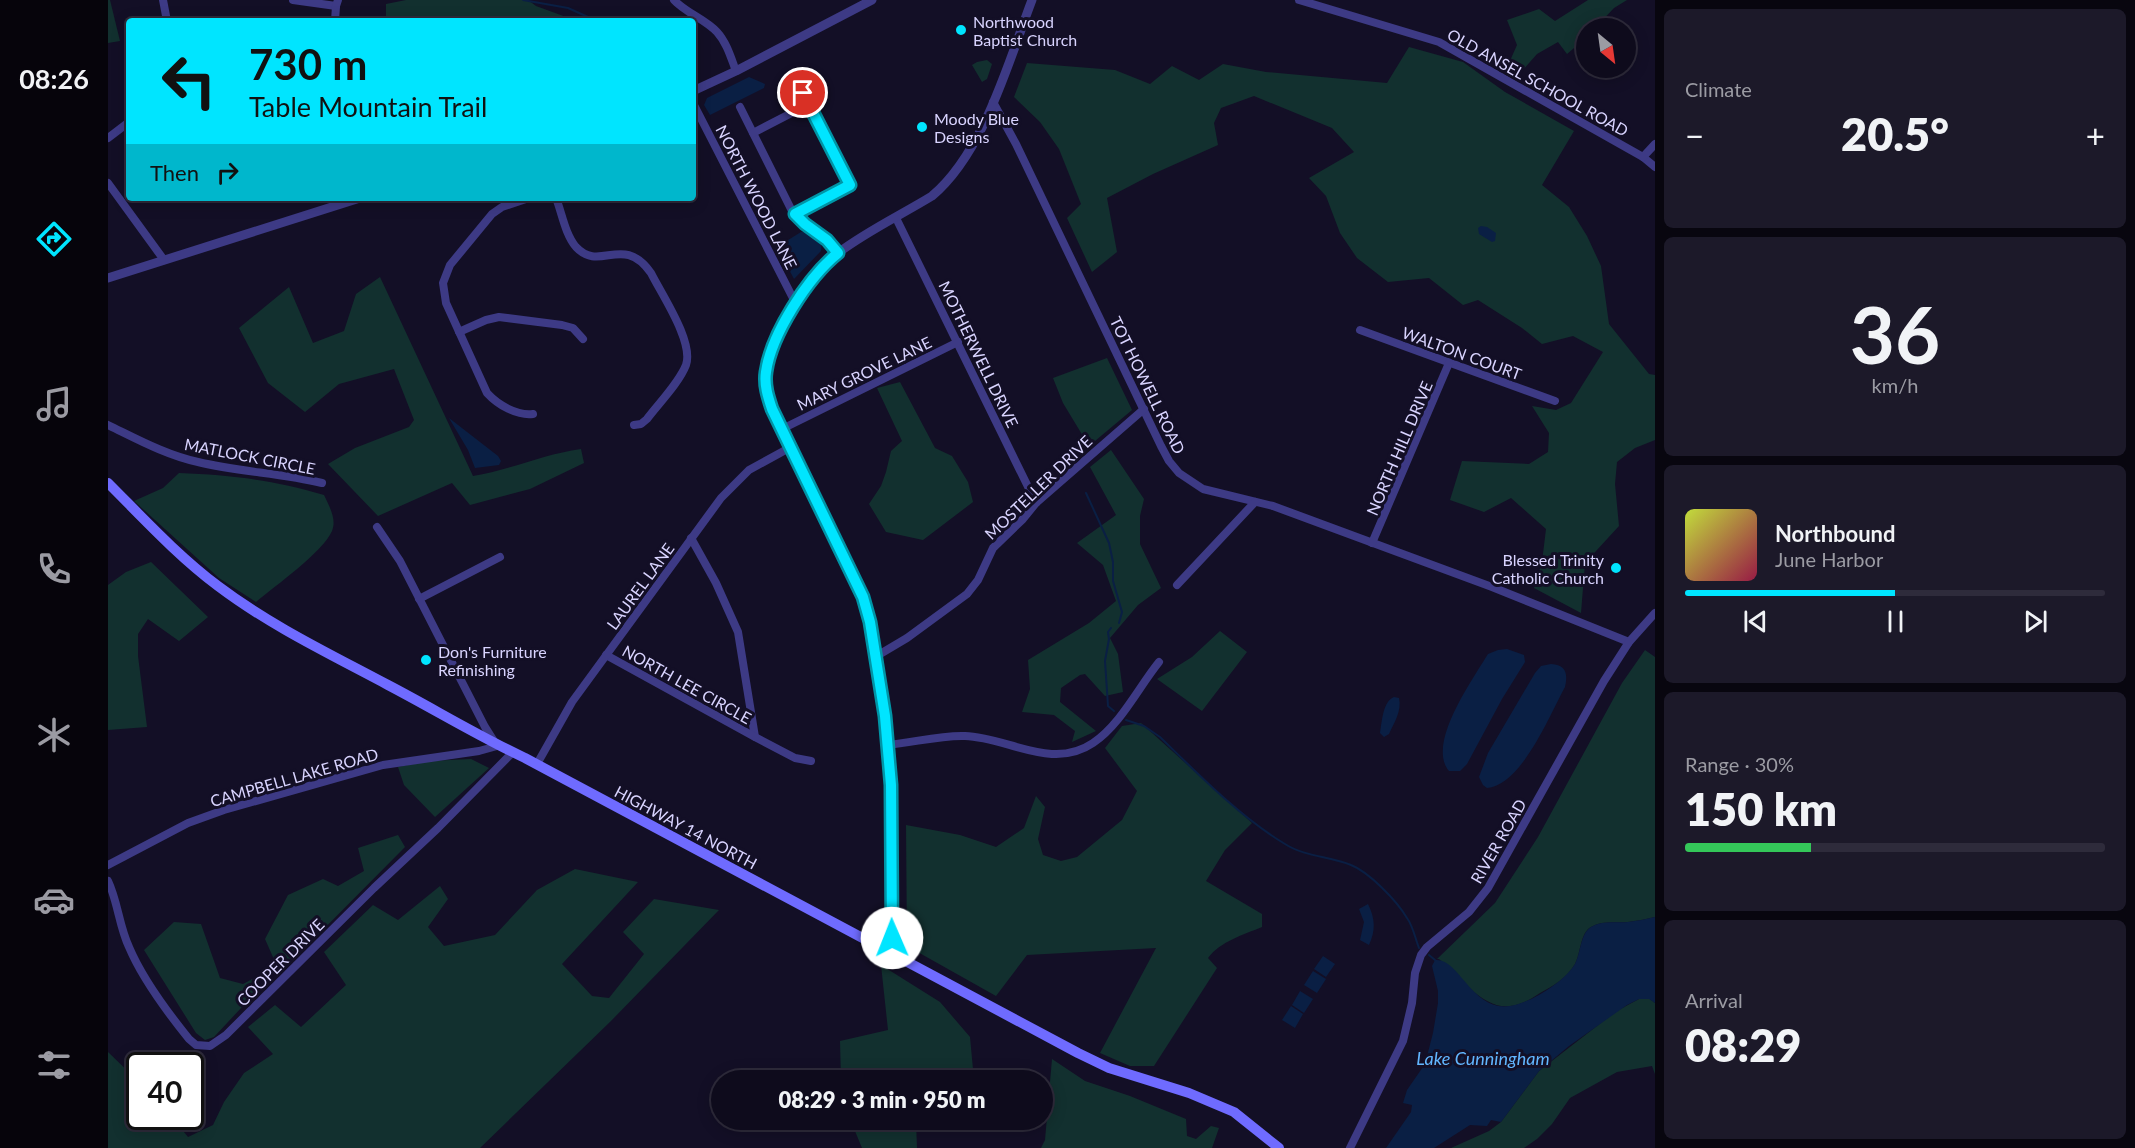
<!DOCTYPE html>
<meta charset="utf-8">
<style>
:root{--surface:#0e0b1c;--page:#1c1929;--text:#f1f3f6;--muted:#9b9ba3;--line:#2e2b3b;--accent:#00e5ff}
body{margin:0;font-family:Lato,sans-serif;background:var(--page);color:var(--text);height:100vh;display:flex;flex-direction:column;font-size:22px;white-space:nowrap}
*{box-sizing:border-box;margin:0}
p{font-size:20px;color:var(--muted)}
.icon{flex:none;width:33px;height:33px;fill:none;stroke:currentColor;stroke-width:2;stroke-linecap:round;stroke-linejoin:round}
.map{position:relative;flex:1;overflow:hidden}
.panel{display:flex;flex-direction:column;gap:9px;padding:9px;background:#08060f;width:480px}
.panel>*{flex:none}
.guide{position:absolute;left:18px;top:18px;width:570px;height:183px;border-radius:6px;box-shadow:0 3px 15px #0003,0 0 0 2px var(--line);background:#00e5ff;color:#111;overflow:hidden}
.needle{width:39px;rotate:151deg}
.buttons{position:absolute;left:1468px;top:18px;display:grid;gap:12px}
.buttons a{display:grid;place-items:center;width:60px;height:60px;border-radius:50%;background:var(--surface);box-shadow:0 3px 15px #0003,0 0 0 2px var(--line);font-size:30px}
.speed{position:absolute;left:18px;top:1052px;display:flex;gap:12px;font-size:30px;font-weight:700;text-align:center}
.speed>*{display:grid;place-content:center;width:78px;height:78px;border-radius:50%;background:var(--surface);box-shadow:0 3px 15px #0003,0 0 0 2px var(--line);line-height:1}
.speed .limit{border:3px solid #111;border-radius:9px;background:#fff;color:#111}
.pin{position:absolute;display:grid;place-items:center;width:51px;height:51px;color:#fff;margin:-26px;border:3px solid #fff;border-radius:50%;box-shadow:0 2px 6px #0007}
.me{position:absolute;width:66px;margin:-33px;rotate:359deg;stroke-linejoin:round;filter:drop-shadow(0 0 4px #0008)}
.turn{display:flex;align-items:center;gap:21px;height:126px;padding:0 24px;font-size:27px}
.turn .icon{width:78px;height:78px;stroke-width:2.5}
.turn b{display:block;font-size:42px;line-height:51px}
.then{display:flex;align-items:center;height:57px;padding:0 24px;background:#0003;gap:12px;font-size:22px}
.big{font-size:45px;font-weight:800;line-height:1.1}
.panel .widget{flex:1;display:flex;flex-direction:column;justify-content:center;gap:9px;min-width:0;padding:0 21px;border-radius:9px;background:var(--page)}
.panel .dial{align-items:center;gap:0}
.dial b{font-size:78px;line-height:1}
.song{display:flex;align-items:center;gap:18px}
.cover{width:72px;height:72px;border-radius:9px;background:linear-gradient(135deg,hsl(70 70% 55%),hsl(340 70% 35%))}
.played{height:6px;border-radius:3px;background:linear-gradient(90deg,var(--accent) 50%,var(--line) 50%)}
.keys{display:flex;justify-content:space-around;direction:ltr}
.heat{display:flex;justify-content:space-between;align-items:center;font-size:33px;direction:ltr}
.charge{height:9px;border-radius:4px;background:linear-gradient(90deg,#34c759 30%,var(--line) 0)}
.trip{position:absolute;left:603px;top:1070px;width:342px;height:60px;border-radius:30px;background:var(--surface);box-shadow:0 3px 15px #0003,0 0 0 2px var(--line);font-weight:800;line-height:60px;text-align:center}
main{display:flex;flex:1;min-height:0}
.tabs{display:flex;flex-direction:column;width:108px;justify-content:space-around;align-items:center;background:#06040b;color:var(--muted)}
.tabs .icon{width:42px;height:42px}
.tabs .current{color:var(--accent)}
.tabs b{font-size:27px;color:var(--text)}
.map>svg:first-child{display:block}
.green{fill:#12302f}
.water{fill:#0a1f44}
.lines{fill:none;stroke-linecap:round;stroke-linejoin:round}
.stream{stroke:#0a1f44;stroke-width:2}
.minor{stroke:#3d3a85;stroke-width:8}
.tertiary{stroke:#3d3a85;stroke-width:9}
.secondary{stroke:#6f6bff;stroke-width:10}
.route-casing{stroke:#0095a6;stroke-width:15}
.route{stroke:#00e5ff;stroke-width:10}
.poi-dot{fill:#00e5ff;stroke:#130f26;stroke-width:2}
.labels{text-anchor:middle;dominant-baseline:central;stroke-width:6;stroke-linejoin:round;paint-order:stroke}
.poi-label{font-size:16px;fill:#d9d4ff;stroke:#130f26;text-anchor:start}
.street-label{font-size:16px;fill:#d9d4ff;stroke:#130f26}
.water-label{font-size:18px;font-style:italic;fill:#62b6ff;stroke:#130f26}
</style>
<main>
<nav class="tabs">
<b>08:26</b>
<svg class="icon current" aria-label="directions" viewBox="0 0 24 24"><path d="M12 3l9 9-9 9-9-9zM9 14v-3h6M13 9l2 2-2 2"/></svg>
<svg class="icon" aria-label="music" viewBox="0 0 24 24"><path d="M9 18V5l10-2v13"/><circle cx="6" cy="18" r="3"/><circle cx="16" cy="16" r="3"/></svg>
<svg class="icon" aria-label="phone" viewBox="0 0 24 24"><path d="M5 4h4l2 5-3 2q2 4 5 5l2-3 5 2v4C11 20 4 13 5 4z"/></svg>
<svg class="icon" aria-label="climate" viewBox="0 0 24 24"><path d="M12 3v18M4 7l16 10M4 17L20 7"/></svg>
<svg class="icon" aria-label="car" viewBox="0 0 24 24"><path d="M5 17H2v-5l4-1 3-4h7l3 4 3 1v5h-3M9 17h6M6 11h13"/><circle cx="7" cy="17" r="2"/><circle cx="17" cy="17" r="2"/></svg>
<svg class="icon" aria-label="filters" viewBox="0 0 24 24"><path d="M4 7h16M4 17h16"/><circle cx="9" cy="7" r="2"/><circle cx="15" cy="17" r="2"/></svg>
</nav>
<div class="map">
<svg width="1547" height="1148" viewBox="0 0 1547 1148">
<rect width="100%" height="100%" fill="#130f26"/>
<g class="green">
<polygon points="0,0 2,0 12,41 0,43"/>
<polygon points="298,0 420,0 428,6 469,21 278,21 278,4"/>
<polygon points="1480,0 1519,0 1506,8 1487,28 1479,28 1479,37 1459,54 1450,42 1429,54 1413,72 1401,63 1409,45 1399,20 1431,9 1447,21"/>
<polygon points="1301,47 1355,62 1397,92 1466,131 1434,185 1461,207 1479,236 1493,266 1501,324 1541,374 1547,375 1547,440 1527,448 1509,462 1507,484 1511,526 1477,563 1473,613 1426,588 1434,562 1438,529 1403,498 1376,512 1342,500 1354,461 1421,464 1440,452 1441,433 1424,406 1448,410 1463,403 1495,352 1465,336 1434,344 1414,328 1370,300 1355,305 1321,278 1280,282 1249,258 1232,233 1218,196 1201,178 1246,152 1224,128 1146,96 1113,108 1106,123 1110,145 1045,174 999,198 1009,252 984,272 959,218 973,204 951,149 932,122 906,97 919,63 1007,70 1042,84 1064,66 1091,80 1115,64 1158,72 1279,83"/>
<polygon points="879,60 884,64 879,79 874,82 864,65 869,62"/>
<path d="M272,277l93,199c37,-6 71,-22 108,-27l3,14 -54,26 -60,16 -18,-22 -74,33 -50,-52 27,-16 54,-21 5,-7 -20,-51 -55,15 -34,28 -37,-29 -29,-55 50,-41 24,56 31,-12 12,-37z"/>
<polygon points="999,358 1024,410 981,446 955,403 945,378"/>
<polygon points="792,382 827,448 844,456 860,482 865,502 815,540 778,532 761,504 773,486 778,472 783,451 794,441 769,388"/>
<polygon points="1003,450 1036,499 1032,516 1032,544 1053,588 1030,605 1002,638 1010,654 1015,692 997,696 977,674 972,675 953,688 952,702 988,731 964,742 967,731 946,715 914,712 922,689 920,660 981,623 1008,601 995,565 969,543 1008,515 982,467"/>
<path d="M71,473c52,2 95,7 145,22 5,11 13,24 8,36 -9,21 -57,55 -76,71l-37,-24 -85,-77 29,-13z"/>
<polygon points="43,562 100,617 71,641 40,619 30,634 30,656 39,727 0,730 0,585 18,572"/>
<polygon points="1112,631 1139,652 1094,711 1049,679 1084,657"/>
<path d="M1537,650l10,7v260c-9,2 -18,4 -27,5 -12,1 -26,-2 -37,5 -11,6 -10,26 -16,37 -8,14 -22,22 -35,29 -9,6 -19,12 -30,13 -26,4 -53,-31 -71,-47h-2l58,-56 43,-66 84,-154z"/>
<path d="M1033,723l111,100 -27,27 -19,31 56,33v13c-19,8 -41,14 -54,31l9,10 -63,98h-24l-30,-13 56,-105 -129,7 -31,41 -89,-50 -1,-121 54,10 36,12 28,-19 12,-32 9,11 -7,32 5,16 18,6 16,-4 45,-37 15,-29 -32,-43 17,-22z"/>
<polygon points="363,759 381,768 327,817 296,785 290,767 321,761"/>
<polygon points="290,835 297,847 172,973 157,939 180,895 215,879 230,886 256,871 250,848"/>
<polygon points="467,869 530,882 454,964 484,996 501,998 536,954 515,932 546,899 611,910 503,1021 372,1148 0,1148 0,1052 31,1082 32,1116 63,1116 80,1137 105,1125 116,1102 136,1073 165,1054 140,1027 167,1005 193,1027 238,985 216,952 265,905 290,920 332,886 340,899 320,927 336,946 387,935 429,890"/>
<polygon points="66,922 93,924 112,978 135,984 148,977 147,993 106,1037 97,1040 88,1033 36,950"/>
<polygon points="773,965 832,1002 862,1037 866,1080 733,1080 732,1041 780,1030"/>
<polygon points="1531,999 1542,999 1547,1003 1547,1074 1544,1066 1509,1072 1462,1098 1444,1124 1429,1139 1416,1148 1343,1148 1381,1131 1393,1122 1431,1071 1507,1012"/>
<polygon points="944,1059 977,1081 1022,1096 1078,1119 1079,1136 1088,1139 1103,1126 1111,1128 1104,1148 933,1148 937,1140"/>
<polygon points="742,1119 812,1119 808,1121 809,1148 754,1148"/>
</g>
<g class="water">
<polygon points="641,77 657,84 656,88 602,115 596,105 599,98"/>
<polygon points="1373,226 1379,227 1388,233 1387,241 1384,242 1371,234 1370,228"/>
<polygon points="700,231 714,241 713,251 686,279 669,247 693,232"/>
<polygon points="341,418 390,456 393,461 391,465 367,468 360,450"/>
<path d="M1399,649l17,6 1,7 -23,37 -35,65 -7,7h-11c-23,-27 24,-92 39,-117l10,-4z"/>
<path d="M1443,664c15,1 17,9 14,23 -15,27 -43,98 -78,101l-4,-3 -4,-8 9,-24 47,-80 6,-7z"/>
<path d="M1286,697l5,1c3,13 -5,25 -10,36l-5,3 -4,-4c2,-12 3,-32 14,-36z"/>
<path d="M1260,904c7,14 8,26 1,41l-9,-5 4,-18 -5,-13z"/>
<path d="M1547,917v86l-6,-4h-10l-12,6 -58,41 -30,25 -38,51 -10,-2 -4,6 -17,-1 -36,23h-48l25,-36 1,-7 -9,-2 4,-13 18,-26 8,-31 5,-30v-12l-6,-25 3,-6c24,-3 37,52 75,46 21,-3 54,-24 65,-42 6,-11 5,-30 16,-37 11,-7 25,-4 37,-5 9,-1 18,-3 27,-5z"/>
<polygon points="1215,956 1227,964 1218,977 1206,969"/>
<polygon points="1205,971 1218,979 1209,993 1196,985"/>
<polygon points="1192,991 1205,999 1196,1013 1184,1005"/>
<polygon points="1183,1006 1195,1014 1187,1028 1174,1020"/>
</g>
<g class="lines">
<g class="stream">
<polyline points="415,0 460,8 480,17 510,21"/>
<polyline points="978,493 1001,543 1005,562 1005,581 1014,612 1011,623"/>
<polyline points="1003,628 1000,632 1001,639 997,661 1000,706 1006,711"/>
<path d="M1018,720l18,6 16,11c38,37 80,80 125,107 20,13 45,12 66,21 18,7 46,36 56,53 6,8 8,20 12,30"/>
<polyline points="1321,955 1327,960"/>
</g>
<g class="minor">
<polyline points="55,0 59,21"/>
<polyline points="185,0 228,6"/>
<path d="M566,0c12,13 31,19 43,32 10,11 14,26 19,39"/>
<polyline points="1191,0 1331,42 1535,157 1547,167"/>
<polyline points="227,21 228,6 230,0"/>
<polyline points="885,102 908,144 1053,446 1061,461 1071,473 1095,489 1165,506 1384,587 1521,642"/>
<polyline points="585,103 688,304"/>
<polyline points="632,107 684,211 690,219 719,240 730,253"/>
<polyline points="645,133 701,104"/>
<polyline points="0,138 21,122"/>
<polyline points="1535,157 1547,144"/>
<polyline points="0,183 56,260"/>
<path d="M421,198l-27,9 -10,7 -42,51 -7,18 3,20 41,90c11,12 30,23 46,21"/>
<path d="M448,198c6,15 9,36 20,49 24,26 47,-14 75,26 11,22 43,69 35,92 -7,18 -27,38 -39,54l-6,5 -7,1"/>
<polyline points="687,214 742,185 695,93"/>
<polyline points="788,218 928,503"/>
<polyline points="1252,330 1447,401"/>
<polyline points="351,332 378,320 391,317 454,325 465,328 475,339"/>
<path d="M0,425c29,14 58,30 90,37 41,10 83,11 124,21"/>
<polyline points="674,429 850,342"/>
<polyline points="583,538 608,583 630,632 647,737 687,758 703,761"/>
<polyline points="1264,543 1341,363"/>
<polyline points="1069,585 1147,502"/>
<polyline points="311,599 392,557"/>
<polyline points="498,655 647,737"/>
<polyline points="767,657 799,638 859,594 870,580 885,548 915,519 928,503 1036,409"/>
<path d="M779,745c26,-2 52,-10 78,-9 42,1 87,35 128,7 28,-19 45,-55 66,-81"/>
<polyline points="429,764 464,702 613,498 641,470 683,447"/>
<polyline points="0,865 80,823 116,810 275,765 371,751 389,746 377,727 292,561 269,527"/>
<path d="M0,881c10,21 11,45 21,66 13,31 39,66 60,92l7,6 14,1 16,-11 148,-147 64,-60 75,-76"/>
<polyline points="1242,1148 1295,1041 1304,1003 1307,973 1313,955 1319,947 1361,912 1380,888 1496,681 1521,642 1547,613"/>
</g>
<g class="tertiary">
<polyline points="585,91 628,71 764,0"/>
<polyline points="0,278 252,198"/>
<path d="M784,953c2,-95 1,-191 -15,-284 -4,-24 -6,-49 -14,-72l-91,-188c-4,-12 -8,-23 -7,-36 4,-35 44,-99 73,-120 29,-22 63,-38 94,-57 52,-44 76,-133 100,-196"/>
</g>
<path class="secondary" d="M0,483c36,36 70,73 110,103 53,40 112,68 170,99 46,24 90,51 137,73l553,295 31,15 80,25 45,19 45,36"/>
</g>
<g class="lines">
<defs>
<path id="route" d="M695,93l47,92 -55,29 10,10 22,16 11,13c-30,24 -67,82 -72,119 -2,13 2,25 6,37l91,188 7,25 15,94 6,69 1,153"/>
</defs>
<use href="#route" class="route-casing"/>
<use href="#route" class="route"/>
</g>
<g class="poi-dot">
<circle cx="853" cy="30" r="6"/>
<circle cx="814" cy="127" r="6"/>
<circle cx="1508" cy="568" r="6"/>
<circle cx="318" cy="660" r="6"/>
</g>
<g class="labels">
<g class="poi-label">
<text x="865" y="21">Northwood<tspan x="865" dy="18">Baptist Church</tspan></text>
<text x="826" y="118">Moody Blue<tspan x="826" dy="18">Designs</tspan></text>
<text x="1496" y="559" text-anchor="end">Blessed Trinity<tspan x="1496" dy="18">Catholic Church</tspan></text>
<text x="330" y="651">Don's Furniture<tspan x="330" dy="18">Refinishing</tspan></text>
</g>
<g class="street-label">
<text transform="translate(1430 82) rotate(29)">OLD ANSEL SCHOOL ROAD</text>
<text transform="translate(649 197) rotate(63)">NORTH WOOD LANE</text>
<text transform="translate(1354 353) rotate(20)">WALTON COURT</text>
<text transform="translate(871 354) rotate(64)">MOTHERWELL DRIVE</text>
<text transform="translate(756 373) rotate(-26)">MARY GROVE LANE</text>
<text transform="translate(1040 385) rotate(64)">TOT HOWELL ROAD</text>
<text transform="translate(1291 448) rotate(-67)">NORTH HILL DRIVE</text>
<text transform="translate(142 456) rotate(11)">MATLOCK CIRCLE</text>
<text transform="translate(930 487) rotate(-44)">MOSTELLER DRIVE</text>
<text transform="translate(532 586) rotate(-54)">LAUREL LANE</text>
<text transform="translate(579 684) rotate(29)">NORTH LEE CIRCLE</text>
<text transform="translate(186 777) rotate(-16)">CAMPBELL LAKE ROAD</text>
<text transform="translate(578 827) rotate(28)">HIGHWAY 14 NORTH</text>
<text transform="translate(1390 841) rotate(-60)">RIVER ROAD</text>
<text transform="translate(172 962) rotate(-45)">COOPER DRIVE</text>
</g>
<g class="water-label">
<text x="1375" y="1058">Lake Cunningham</text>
</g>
</g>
</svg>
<div class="buttons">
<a><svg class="needle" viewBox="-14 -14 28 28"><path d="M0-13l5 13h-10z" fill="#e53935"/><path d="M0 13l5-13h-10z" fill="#9b9ba3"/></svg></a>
</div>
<div class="speed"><div class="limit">40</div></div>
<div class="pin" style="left:695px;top:93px;background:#d93025"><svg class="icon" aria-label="arrive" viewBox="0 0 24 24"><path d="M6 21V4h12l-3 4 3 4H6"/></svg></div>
<svg class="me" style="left:784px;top:938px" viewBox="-20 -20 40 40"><circle r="19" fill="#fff"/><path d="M0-13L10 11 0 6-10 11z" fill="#00e5ff"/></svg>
<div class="trip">08:29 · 3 min · 950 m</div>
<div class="guide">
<div class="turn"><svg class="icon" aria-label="left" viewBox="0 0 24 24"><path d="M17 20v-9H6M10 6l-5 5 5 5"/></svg><div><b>730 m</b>Table Mountain Trail</div></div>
<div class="then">Then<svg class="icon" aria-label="right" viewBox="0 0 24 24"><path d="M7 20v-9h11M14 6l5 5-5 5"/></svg></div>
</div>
</div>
<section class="panel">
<div class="widget"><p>Climate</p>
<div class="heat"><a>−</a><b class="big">20.5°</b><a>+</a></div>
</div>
<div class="widget dial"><b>36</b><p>km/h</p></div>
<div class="widget">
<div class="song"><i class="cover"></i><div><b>Northbound</b><p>June Harbor</p></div></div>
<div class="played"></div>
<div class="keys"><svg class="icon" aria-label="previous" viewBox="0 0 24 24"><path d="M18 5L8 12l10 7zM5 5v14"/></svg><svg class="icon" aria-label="pause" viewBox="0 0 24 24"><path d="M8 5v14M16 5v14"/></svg><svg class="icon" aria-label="next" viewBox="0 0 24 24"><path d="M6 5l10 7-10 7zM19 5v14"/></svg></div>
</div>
<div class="widget"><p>Range · 30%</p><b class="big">150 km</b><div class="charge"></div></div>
<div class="widget"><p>Arrival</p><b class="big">08:29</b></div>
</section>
</main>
